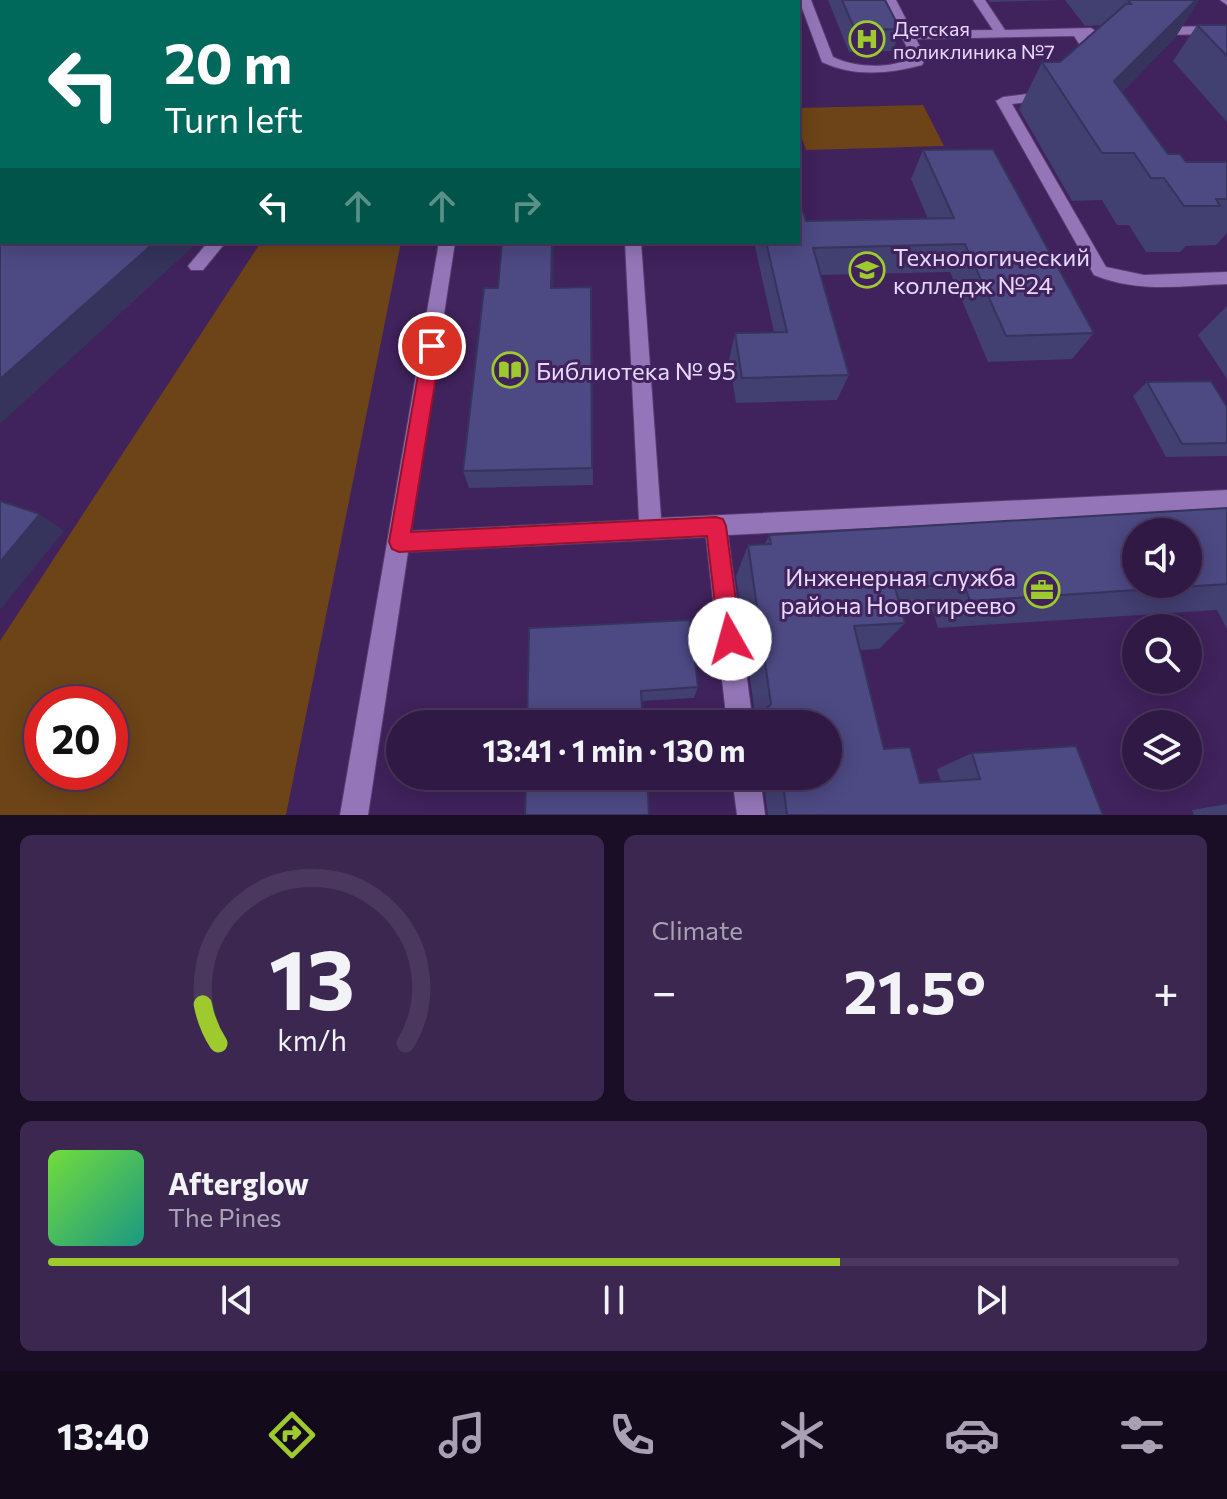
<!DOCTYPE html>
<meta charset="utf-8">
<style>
:root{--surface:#301a45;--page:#3c2750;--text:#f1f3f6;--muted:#a8a1b3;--line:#4b385e;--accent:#9eca2e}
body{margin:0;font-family:Commissioner,sans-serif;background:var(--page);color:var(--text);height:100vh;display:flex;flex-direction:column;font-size:30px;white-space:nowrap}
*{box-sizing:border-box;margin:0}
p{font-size:26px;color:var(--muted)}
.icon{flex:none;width:44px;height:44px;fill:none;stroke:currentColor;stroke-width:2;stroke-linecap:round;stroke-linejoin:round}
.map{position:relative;height:815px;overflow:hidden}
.drawer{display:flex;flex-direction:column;gap:20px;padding:20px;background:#1a0e26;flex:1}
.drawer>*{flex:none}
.guide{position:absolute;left:0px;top:0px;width:800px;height:244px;box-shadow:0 4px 20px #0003,0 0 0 2px var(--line);background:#00695c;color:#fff;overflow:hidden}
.buttons{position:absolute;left:1122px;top:518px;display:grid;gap:16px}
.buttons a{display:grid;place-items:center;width:80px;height:80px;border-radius:50%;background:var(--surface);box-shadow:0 4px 20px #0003,0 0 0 2px var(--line);font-size:40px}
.speed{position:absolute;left:24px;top:686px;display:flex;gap:16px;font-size:40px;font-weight:700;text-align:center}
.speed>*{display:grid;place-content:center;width:104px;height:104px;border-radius:50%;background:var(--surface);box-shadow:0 4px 20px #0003,0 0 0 2px var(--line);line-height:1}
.speed .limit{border:12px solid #d22;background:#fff;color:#111}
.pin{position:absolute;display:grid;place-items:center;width:68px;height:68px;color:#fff;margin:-34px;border:4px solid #fff;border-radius:50%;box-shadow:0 2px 8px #0007}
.me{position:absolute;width:88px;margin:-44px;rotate:353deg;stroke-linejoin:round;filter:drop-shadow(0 0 6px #0008)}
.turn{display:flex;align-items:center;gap:28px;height:168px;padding:0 32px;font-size:36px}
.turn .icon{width:104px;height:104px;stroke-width:2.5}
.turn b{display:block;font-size:56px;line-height:68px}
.lanes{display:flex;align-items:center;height:76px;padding:0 32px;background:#0003;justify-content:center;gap:40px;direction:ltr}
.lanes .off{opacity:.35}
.big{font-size:60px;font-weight:700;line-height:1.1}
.drawer .card{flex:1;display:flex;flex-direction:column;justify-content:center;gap:12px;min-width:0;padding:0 28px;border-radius:12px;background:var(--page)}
.drawer .dial{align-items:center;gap:0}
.dial svg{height:208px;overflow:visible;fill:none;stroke:var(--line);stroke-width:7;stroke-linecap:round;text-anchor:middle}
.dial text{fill:var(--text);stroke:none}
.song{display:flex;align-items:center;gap:24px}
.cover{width:96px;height:96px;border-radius:12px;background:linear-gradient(135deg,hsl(100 70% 55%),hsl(170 70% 35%))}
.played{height:8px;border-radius:4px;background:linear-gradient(90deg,var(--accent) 70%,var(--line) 70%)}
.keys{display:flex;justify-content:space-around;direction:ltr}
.heat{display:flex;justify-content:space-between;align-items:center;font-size:44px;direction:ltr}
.drawer .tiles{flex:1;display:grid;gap:20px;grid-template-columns:1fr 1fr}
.card:last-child{grid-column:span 2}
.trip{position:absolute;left:386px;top:710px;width:456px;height:80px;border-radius:40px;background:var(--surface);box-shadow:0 4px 20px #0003,0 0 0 2px var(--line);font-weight:700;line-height:80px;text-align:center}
.menu{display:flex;height:128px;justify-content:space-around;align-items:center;background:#130a1c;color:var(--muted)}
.menu .icon{width:56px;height:56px}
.menu .current{color:var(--accent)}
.menu b{font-size:36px;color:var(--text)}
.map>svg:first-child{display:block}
.green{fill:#6d4418;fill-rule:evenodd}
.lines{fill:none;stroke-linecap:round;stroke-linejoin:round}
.minor-casing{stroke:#593d71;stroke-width:2}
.major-casing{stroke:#593d71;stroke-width:2}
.minor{fill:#9476b8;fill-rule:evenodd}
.major{fill:#969a86;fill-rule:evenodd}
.wall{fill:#423f71}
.shaded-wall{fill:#36335c}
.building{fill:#4d4983;stroke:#36335c;stroke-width:2;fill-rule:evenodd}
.route{fill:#e11d48;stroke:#92132f;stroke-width:2}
.labels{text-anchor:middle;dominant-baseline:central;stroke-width:6;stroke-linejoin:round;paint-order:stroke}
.far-poi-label{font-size:20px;fill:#e8d9fc;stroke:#40225c;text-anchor:start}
.poi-label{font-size:24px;fill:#e8d9fc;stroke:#40225c;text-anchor:start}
</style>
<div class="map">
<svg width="1227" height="815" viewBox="0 0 1227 815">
<rect width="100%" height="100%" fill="#40225c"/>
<g class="green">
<polygon points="923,105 944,146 806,150 798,127 798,108"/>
<path d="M261,242h140l-115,573h-286v-174zM42,704h68v68h-68z"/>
</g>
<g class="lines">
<defs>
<g id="minor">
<polygon points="146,0 160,0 145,2"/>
<rect x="480" y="0" width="12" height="2"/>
<rect x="626" y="0" width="12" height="2"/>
<path d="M799,0h12l22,57c22,11 58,12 79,1l-28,-58h12l16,31 81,-1 -20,-30h12l20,30 86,-2 6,4 -10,4 6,9 -13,18 -5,1 -7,-4 12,-15 -6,-9 -158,3 10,19 -4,7c-33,9 -69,12 -100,-3z"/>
<polygon points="1220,0 1227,0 1227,5"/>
<polygon points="1227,26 1227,34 1155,35 1149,31 1155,27"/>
<rect x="0" y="51" width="2" height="8"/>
<path d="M1045,82l7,4 -16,15 -24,3 94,163 38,8 83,-3v12c-45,2 -90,9 -133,-9l-98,-174 7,-4 24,-3z"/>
<polygon points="208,242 226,242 203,270 191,270 188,266"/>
<polygon points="439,242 455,242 411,531 639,520 625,242 641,242 661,518 1227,490 1227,510 728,535 753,724 727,724 706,537 408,552 368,815 340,815"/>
<polygon points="732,776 760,776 765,815 737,815"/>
</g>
<g id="major">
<polygon points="22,0 36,0 21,2"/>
<polygon points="2,12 2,20 0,21 0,13"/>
</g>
</defs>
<use href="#minor" class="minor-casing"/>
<use href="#major" class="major-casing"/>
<use href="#minor" class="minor"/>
<use href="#major" class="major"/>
</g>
<g class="wall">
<polygon points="336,0 378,0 376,2 346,2"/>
<rect x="575" y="0" width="37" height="2"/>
<polygon points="828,0 885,0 900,29 893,51 849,52"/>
<polygon points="988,0 1062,0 990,2"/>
<polygon points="1065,0 1199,0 1175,38 1122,92 1168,154 1186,162 1227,162 1227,233 1216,245 1186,246 1180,252 1146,252 1129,225 1117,225 1102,200 1072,201 1019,109 1042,62 1060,62 1102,25 1085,26"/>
<polygon points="1197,25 1227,25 1227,122 1173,61"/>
<polygon points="923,150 1094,333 1072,359 988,362 950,272 821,275 849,375 837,400 736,403 729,360 735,333 774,332 754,242 798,242 806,221 928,219 911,179"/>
<polygon points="553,287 592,307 593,485 469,488 463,471"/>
<polygon points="1227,306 1227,379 1198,335"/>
<polygon points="1147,382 1227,407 1227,456 1166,457 1133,396"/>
<polygon points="1227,508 1227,629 1217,610 938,628 933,612 902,614 905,623 879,649 860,650 884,749 920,783 941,782 937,769 972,753 1103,815 768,815 763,776 828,776 828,724 754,724 756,722 736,576 748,545 765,544 769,535"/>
<polygon points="529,628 698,687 694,698 642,701"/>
<polygon points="1227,804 1227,815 1194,815 1192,810"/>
</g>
<g class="shaded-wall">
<polygon points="99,0 145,0 142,2 96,2"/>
<polygon points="1196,0 1199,0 1175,38 1086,128 1114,81"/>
<polygon points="2,165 2,205 0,206 0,166"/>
<polygon points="155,242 198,242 0,424 0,379"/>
<polygon points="552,242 554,242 553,307 551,288"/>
<polygon points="40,514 64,531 0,610 0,562"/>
</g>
<g class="building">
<polygon points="44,0 99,0 96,2 40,2"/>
<polygon points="842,0 885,0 900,29 855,30"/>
<polygon points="1128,0 1196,0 1114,81 1168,154 1180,154 1186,162 1227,162 1227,199 1216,199 1220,206 1184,206 1164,178 1151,178 1134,153 1102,153 1042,62 1060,62 1126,4 1131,4"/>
<polygon points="1197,25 1227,25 1227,56"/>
<polygon points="0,77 2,77 2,165 0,166"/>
<polygon points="993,149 1094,333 1006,336 965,244 813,248 849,375 742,378 735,333 787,332 766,242 798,242 798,194 806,221 954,218 923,150"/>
<polygon points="0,218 2,218 2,242 155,242 0,379"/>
<polygon points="502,242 552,242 551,288 591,287 592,468 463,471 484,288 498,288"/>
<polygon points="1211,381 1227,407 1227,443 1182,444 1147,382"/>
<polygon points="0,501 40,514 0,562"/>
<path d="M1227,508v76l-257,17 -6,-17 -69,4 10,35 -51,3 30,123 26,-2 10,36 60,-4 -8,-26 104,-7 27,69h-316l-5,-39h46v-52h-59l-2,-16 4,-4 -23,-159 23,-1 -2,-9zM1136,532h52v52h-52z"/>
<polygon points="690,620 698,687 641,691 643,724 527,724 529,628"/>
<polygon points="526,776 647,776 649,815 525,815"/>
</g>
<polygon class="route" points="432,339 441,346 411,532 716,517 723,519 726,526 741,639 738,647 730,650 722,647 719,639 707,536 399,552 392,549 389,542 423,346"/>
<defs>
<symbol id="hospital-ring" viewBox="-11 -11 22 22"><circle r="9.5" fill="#40225c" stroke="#9eca2e" stroke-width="1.5"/><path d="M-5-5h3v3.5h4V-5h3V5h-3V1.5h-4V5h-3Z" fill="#9eca2e"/></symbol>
<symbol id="university-ring" viewBox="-11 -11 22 22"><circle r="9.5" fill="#40225c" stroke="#9eca2e" stroke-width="1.5"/><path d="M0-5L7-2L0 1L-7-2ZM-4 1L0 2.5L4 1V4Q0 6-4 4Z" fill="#9eca2e"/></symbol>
<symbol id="library-ring" viewBox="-11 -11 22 22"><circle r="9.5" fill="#40225c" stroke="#9eca2e" stroke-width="1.5"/><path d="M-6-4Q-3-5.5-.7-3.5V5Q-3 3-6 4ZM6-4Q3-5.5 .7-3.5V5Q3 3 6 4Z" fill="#9eca2e"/></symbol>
<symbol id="office-ring" viewBox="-11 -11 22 22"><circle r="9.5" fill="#40225c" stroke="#9eca2e" stroke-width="1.5"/><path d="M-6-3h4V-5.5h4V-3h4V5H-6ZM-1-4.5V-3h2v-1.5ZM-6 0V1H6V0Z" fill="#9eca2e"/></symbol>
</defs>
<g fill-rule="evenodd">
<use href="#hospital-ring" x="847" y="19" width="40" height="40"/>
<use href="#university-ring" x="847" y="250" width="40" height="40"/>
<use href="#library-ring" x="490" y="350" width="40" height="40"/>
<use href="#office-ring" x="1022" y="570" width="40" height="40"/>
</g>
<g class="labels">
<g class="far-poi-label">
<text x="893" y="28">Детская<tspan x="893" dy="23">поликлиника №7</tspan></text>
</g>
<g class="poi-label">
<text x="893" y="256">Технологический<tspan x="893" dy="28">колледж №24</tspan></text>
<text x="536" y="370">Библиотека № 95</text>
<text x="1016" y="576" text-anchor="end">Инженерная служба<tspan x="1016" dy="28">района Новогиреево</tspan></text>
</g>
</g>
</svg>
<div class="buttons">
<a><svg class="icon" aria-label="sound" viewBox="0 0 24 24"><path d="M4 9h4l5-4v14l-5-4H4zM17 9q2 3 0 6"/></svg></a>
<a><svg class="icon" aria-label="search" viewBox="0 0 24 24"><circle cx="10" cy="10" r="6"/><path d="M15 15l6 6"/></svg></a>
<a><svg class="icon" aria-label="layers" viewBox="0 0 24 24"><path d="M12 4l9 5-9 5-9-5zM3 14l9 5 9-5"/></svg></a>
</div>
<div class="speed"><div class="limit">20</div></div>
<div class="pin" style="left:432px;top:346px;background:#d93025"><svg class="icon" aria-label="arrive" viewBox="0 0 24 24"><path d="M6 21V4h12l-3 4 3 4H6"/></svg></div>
<svg class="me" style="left:730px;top:639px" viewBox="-20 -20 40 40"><circle r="19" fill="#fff"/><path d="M0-13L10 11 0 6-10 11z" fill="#e11d48"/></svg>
<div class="trip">13:41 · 1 min · 130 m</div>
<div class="guide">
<div class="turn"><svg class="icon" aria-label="left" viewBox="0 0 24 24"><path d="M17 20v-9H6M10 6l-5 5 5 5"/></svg><div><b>20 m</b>Turn left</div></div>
<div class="lanes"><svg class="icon" aria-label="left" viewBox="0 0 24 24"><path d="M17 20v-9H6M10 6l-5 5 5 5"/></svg><svg class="icon off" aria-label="ahead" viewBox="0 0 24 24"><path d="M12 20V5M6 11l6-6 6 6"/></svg><svg class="icon off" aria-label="ahead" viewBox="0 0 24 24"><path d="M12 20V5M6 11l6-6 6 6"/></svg><svg class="icon off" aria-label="right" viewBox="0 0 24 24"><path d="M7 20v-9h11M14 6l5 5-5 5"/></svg></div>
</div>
</div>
<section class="drawer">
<div class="tiles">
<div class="card dial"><svg viewBox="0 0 100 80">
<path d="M14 69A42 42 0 1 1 86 69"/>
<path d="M14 69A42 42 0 0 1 8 54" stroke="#9eca2e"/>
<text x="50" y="56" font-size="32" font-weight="700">13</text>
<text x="50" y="72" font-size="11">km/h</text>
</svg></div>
<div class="card"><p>Climate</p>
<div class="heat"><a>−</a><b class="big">21.5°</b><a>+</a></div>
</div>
<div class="card">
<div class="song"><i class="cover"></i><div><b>Afterglow</b><p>The Pines</p></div></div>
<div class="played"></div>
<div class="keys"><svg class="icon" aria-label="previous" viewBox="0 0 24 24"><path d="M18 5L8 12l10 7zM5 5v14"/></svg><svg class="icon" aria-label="pause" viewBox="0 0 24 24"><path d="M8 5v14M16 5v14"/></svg><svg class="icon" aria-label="next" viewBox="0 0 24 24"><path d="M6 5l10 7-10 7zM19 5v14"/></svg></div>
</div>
</div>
</section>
<nav class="menu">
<b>13:40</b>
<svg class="icon current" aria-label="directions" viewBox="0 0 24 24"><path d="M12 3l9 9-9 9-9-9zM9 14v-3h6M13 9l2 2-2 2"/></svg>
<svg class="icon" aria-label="music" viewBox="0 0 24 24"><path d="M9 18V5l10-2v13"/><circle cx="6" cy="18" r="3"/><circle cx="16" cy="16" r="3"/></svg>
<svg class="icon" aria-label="phone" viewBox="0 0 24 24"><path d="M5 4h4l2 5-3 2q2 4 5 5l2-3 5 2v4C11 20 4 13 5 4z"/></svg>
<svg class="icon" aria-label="climate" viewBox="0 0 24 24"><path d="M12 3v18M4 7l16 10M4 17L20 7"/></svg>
<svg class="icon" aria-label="car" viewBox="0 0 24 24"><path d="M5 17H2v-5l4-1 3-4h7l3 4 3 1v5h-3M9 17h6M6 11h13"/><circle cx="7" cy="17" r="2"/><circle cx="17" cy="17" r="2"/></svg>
<svg class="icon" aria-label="filters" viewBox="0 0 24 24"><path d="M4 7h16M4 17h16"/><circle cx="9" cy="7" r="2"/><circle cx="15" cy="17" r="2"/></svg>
</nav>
